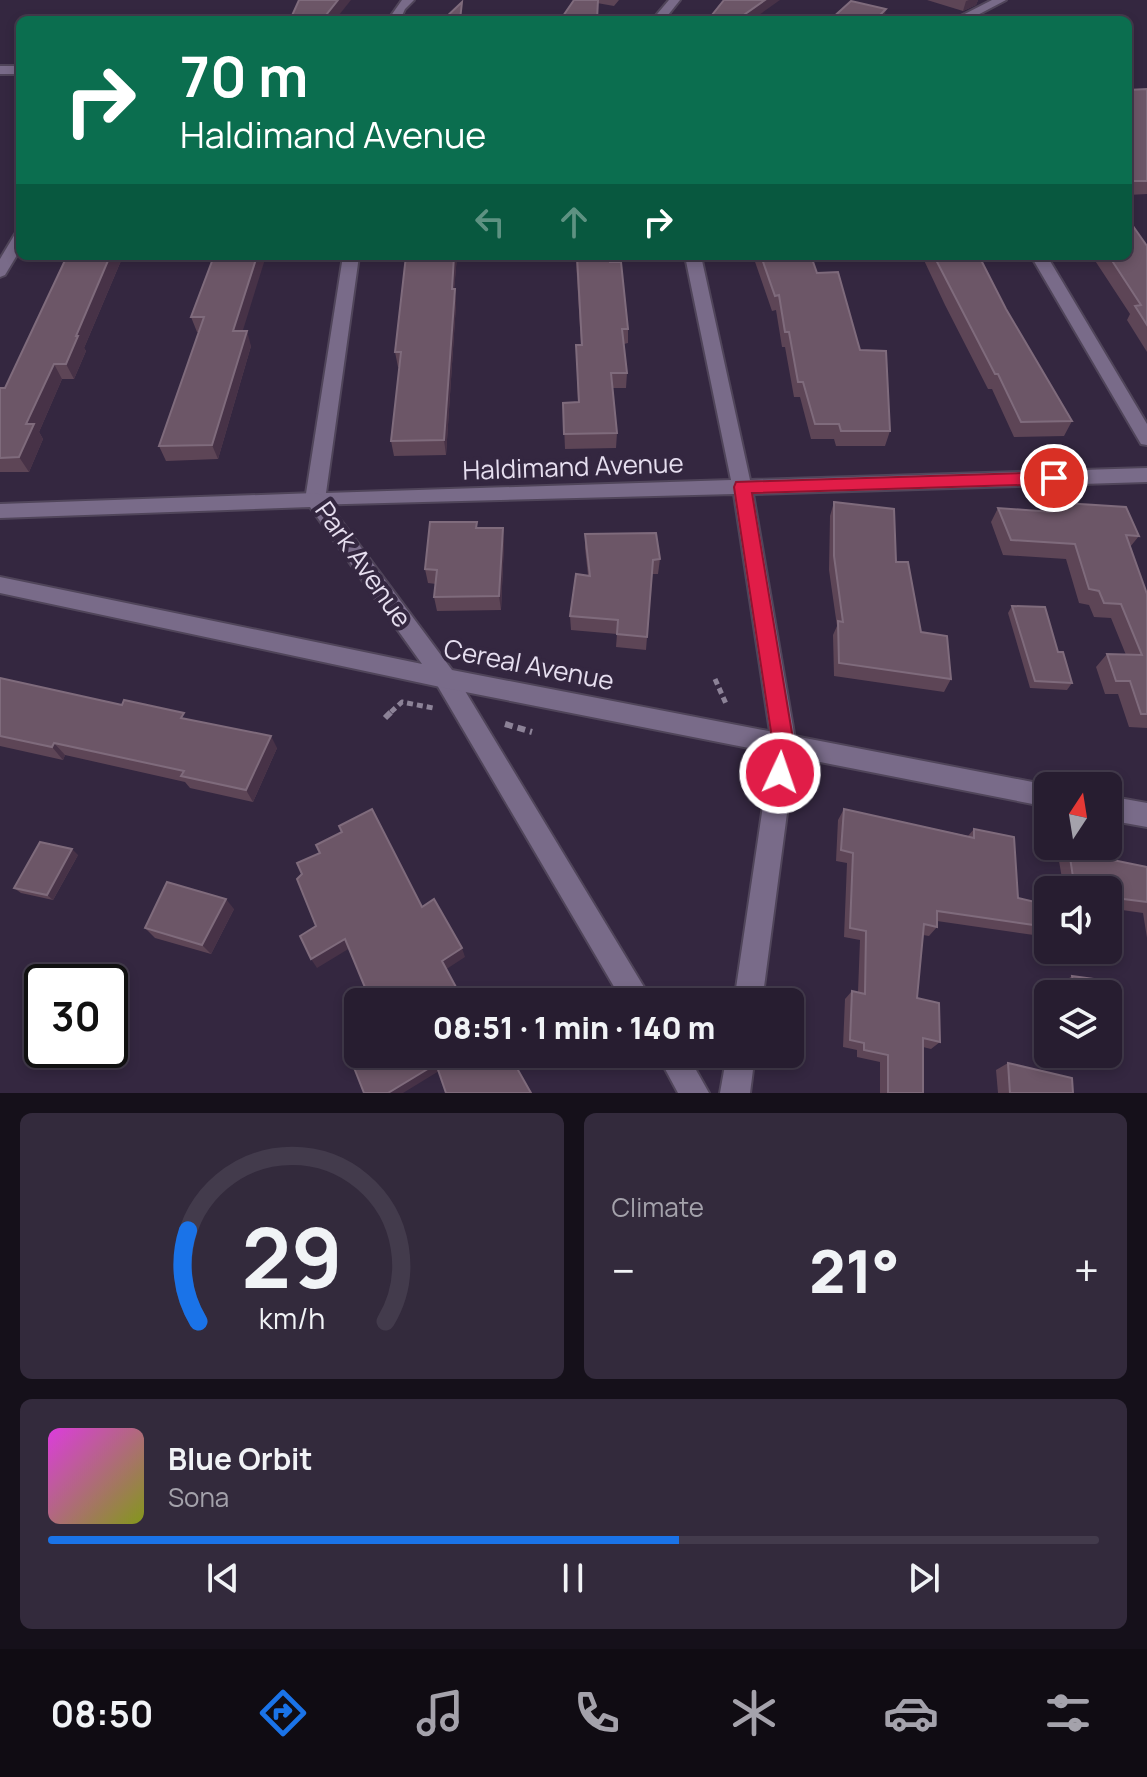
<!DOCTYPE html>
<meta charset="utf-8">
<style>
:root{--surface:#271d30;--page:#332a3c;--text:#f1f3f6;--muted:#a4a2ab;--line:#433b4c;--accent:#1a73e8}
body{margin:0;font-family:Manrope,sans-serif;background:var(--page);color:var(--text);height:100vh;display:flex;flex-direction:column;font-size:30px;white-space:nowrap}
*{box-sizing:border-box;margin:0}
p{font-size:26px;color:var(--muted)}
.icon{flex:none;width:44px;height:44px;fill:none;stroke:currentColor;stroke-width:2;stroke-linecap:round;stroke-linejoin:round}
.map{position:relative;height:1093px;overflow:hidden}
.side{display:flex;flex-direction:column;gap:20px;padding:20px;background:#15101a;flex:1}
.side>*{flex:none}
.hud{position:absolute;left:16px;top:16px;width:1116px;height:244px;border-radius:12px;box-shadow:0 4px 12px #0003,0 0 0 2px var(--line);background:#0b6e4f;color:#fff;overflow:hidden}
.needle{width:52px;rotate:12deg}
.controls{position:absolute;left:1034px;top:772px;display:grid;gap:16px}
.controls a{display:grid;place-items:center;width:88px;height:88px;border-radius:12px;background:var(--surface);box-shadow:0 4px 12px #0003,0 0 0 2px var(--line);font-size:40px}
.speed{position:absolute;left:24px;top:964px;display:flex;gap:16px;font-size:40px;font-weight:700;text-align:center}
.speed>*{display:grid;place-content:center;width:104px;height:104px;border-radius:50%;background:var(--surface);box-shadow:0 4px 12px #0003,0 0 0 2px var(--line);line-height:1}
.speed .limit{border:4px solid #111;border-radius:12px;background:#fff;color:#111}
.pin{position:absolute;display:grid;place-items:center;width:68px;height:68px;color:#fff;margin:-34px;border:4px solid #fff;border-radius:50%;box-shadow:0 2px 8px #0007}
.me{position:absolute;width:88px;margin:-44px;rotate:3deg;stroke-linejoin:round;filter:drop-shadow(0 0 6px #0008)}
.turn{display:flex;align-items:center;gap:28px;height:168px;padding:0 32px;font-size:36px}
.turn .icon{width:104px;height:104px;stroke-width:2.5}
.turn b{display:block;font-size:56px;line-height:68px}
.lanes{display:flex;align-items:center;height:76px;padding:0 32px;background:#0003;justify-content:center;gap:40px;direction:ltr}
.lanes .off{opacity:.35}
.big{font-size:60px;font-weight:800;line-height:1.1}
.side .card{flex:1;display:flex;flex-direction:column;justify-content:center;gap:12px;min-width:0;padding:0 28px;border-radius:12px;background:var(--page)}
.side .dial{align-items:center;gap:0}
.dial svg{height:208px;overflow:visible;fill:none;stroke:var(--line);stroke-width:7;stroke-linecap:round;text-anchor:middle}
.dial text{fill:var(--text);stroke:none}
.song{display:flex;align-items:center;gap:24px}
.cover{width:96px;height:96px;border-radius:12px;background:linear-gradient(135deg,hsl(300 70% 55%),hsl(70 70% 35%))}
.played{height:8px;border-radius:4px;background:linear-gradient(90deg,var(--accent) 60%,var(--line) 60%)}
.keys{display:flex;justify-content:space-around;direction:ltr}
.heat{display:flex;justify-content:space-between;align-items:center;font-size:44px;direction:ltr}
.side .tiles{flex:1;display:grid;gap:20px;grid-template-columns:1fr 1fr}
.card:last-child{grid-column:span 2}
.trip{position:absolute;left:344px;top:988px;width:460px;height:80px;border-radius:12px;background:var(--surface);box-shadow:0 4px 12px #0003,0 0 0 2px var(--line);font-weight:800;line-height:80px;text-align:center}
.dock{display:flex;height:128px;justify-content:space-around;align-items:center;background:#100c13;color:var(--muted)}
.dock .icon{width:56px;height:56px}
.dock .current{color:var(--accent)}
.dock b{font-size:36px;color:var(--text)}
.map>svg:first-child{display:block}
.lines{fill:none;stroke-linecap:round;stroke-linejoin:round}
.minor-casing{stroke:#50455a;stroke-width:4}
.tertiary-casing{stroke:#50455a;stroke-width:4}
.path-far1{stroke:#8c8297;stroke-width:5;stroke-dasharray:6 4;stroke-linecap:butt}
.path{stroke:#8c8297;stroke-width:6;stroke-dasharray:8 5;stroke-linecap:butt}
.minor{fill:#796b89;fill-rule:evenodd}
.tertiary{fill:#796b89;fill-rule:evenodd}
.wall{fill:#5d4556}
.shaded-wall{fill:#473247}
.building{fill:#6c5667;stroke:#7f6b7c;stroke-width:2}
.route{fill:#e11d48;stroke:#92132f;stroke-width:2}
.labels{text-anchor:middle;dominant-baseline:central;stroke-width:8;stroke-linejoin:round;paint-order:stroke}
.street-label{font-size:26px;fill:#e6deef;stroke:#342740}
</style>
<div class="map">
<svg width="1147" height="1093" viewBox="0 0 1147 1093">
<rect width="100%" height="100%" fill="#342740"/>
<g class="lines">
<defs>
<g id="minor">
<polygon points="402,0 414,0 405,9 400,20 388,20"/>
<polygon points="669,0 680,0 664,20 652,20"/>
<polygon points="992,0 1006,0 968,20 953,20"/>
<rect x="0" y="66" width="20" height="8"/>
<polygon points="20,233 20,250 5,275 0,277 0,259 15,234"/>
<polygon points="343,256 359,256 326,493 731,480 685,256 701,256 750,480 1147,468 1147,482 753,494 796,745 762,1002 734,1002 772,745 734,494 308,505 305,500"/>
<polygon points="1031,256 1047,256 1147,424 1147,445 1141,444"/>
<polygon points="445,668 453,671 653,1002 623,1002 437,685 434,678 437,671"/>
<polygon points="657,1054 687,1054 709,1093 678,1093"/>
<polygon points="727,1054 755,1054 750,1093 720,1093"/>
</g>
<g id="tertiary">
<polygon points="315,493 322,495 452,670 1048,785 1052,786 1048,786 1048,807 445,688 0,593 0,577 422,664 310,507 0,518 0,504"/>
<polygon points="1108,796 1147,803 1147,827 1108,820"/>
</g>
</defs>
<use href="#minor" class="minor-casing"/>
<use href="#tertiary" class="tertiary-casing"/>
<g class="path-far1">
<polyline points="715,679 727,706"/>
<polyline points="391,712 402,702 433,708"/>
</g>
<g class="path">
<polyline points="385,718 393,710"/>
<polyline points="505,724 532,732"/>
</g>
<use href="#minor" class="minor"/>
<use href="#tertiary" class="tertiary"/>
</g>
<g class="wall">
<polygon points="574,0 619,0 614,6 597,3 563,16"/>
<polygon points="927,0 978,0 976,5 963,11"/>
<polygon points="1147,89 1147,194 1128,195 1128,90"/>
<polygon points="1147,246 1147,352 1127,320 1130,314 1092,256 1128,256"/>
<polygon points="67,256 123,256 84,348 86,351 74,379 62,379 39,432 43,439 29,472 0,472 0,388 5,388"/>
<polygon points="214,256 243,331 251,346 218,459 166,461 159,446 199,332 197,332 191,317"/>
<polygon points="406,256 457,256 454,289 456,304 446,455 394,456 391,441 400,367 398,367 395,352"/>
<polygon points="566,256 610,256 628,329 628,343 624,344 627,373 626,388 612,388 617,433 616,448 565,449 563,403 578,402 576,345 581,345 576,261 566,261"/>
<polygon points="753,256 811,256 817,273 860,350 890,431 885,446 836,446 834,439 811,439 800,397 794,397 785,347 782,347 776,310 772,311"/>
<polygon points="922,256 979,256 1006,309 1072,421 1064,436 1014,437 992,389 988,389 945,305"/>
<polygon points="834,502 896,562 921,632 951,679 944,692 834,676 833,635 837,626 829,570 830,516"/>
<polygon points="1049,502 1139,536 1130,547 1147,594 1147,728 1129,727 1118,694 1105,694 1096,667 1107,654 1126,655 1111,618 1094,617 1089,605 1079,603 1066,559 1003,555 991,522 998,508 1044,511"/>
<polygon points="478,528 504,542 501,610 437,611 434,597 436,584 428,583 425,569"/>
<polygon points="585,534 660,559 658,574 652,574 646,650 616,647 617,634 571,630 570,616 588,575 585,548"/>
<polygon points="1012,606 1058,652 1072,683 1067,690 1030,688 1008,613"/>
<polygon points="0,678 188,719 277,748 253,802 190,788 185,782 65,755 63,760 0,746"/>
<polygon points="844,809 968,836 974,829 1018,898 1048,905 1048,937 937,921 937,927 929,936 923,935 917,998 940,1042 931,1049 923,1047 923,1093 880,1093 880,1062 857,1057 857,1050 843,1047 845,999 852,991 858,992 860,940 844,937 847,863 836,861 838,820"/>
<polygon points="1069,851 1147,867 1147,938 1143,913 1108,908 1108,890 1064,890 1059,861"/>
<polygon points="78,855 53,900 21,893 14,888"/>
<polygon points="234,909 211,954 155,938 145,928"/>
<polygon points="1072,976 1115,982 1120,1017 1113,1021 1108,1020 1108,994 1068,994 1065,981"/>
<polygon points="1008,1063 1073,1093 998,1093 996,1070"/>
</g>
<g class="shaded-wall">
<polygon points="338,0 351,0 335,20 322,20"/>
<polygon points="765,0 780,0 752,20 741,17"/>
<polygon points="969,0 978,0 976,5 963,11 966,1"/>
<polygon points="886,9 884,20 875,20"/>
<polygon points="110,256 123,256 84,348 86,351 74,379 66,364 76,336"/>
<polygon points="257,256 266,256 238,346 233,331"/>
<polygon points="454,256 457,256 453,304 452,289"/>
<polygon points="455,289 456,304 446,455 444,440"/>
<polygon points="247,331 251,346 218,459 212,445"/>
<polygon points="54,364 62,379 39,432 43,439 29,472 19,457 26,424"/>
<polygon points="503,528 504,542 501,610 499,596"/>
<polygon points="271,736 277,748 253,802 246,790"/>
<polygon points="54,743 65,755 63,760 52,747"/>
<polygon points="72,849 78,855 53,900 47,895"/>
<polygon points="226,899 234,909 211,954 202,945"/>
<polygon points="345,939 350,948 317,968 311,959"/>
<polygon points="462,948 465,957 445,970 442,961"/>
<polygon points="436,1064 439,1071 403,1093 388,1093"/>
</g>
<g class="building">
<polygon points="299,0 338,0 322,20 290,20"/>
<polygon points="574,0 598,0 597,20 556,20 556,16 563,16"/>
<polygon points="724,0 765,0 741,17 758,20 708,20"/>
<polygon points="851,1 886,9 875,20 830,20"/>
<polygon points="462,2 460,20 443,20"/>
<polygon points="1147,89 1147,181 1128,181 1128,90"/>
<polygon points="1128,219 1147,246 1147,325 1135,306 1141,305 1109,256 1128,256"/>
<polygon points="67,256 110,256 76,336 78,336 66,364 54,364 26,424 34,424 19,457 0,458 0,388 5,388"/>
<polygon points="214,256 257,256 233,331 247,331 212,445 159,446 204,317 191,317"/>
<polygon points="406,256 454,256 452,289 455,289 444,440 391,441 401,352 395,352"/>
<polygon points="577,256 610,256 610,262 621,262 628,329 622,329 627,373 611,373 617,433 564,434 563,403 579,402 576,345 582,345"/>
<polygon points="761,256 811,256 817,273 838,272 860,350 886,351 890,431 841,431 839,424 815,424 803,382 798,382 789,332 785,332 779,295 775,296"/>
<polygon points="934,256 979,256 1006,309 1072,421 1021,422 998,374 995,374"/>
<polygon points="834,502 894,509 896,562 908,562 921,632 947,636 951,679 839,663 838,621 843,622 834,556"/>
<polygon points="1049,502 1126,507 1139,536 1126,535 1147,594 1147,714 1141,714 1130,681 1116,681 1107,654 1142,655 1121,604 1104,603 1099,591 1089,589 1075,544 1011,540 998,508 1052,512"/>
<polygon points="430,522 477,522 476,528 503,528 499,596 434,597 437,570 425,569"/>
<polygon points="656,533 660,559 653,560 647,637 617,634 618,620 570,616 576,574 590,576 585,534"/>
<polygon points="1012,606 1045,607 1058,652 1063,652 1072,683 1035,681"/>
<polygon points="0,678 122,705 124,700 184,713 181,718 271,736 246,790 181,776 184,771 54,743 52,747 0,736"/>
<polygon points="372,809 422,907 434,899 462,948 442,961 464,1002 371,1002 345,939 311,959 300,936 316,926 297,879 302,874 297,863 320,853 316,845 342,832 339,826"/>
<polygon points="844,809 974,838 974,829 1014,837 1018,898 1048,905 1048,927 937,911 937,927 924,924 917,998 939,1003 940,1042 923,1038 923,1093 888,1093 888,1055 864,1050 864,1043 850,1040 852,991 865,994 866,931 850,928 853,853 841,850"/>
<polygon points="40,842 72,849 47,895 14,888"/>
<polygon points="1069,851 1147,867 1147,902 1108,897 1108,890 1075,890"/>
<polygon points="167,882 226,899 202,945 145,928"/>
<polygon points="1072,976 1115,982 1120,1017 1108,1015 1108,994 1075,994"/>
<polygon points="358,1049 358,1054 509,1054 531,1093 446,1093 436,1064 388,1093 364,1093 349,1055"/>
<polygon points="1008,1063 1072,1078 1073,1093 1010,1093"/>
</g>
<polygon class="route" points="1054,472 1062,478 1054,484 752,493 794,745 787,780 780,783 772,780 769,773 773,745 734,487 736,482"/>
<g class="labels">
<g class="street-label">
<text transform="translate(573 466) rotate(-2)">Haldimand Avenue</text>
<text transform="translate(364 564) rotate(55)">Park Avenue</text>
<text transform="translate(529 664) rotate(11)">Cereal Avenue</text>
</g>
</g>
</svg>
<div class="controls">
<a><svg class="needle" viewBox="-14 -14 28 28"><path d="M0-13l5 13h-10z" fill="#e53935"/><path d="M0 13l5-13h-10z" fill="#a4a2ab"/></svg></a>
<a><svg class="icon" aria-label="sound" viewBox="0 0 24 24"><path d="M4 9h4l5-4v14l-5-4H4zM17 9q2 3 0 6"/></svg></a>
<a><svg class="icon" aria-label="layers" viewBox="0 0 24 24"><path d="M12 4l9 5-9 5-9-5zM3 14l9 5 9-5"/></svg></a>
</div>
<div class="speed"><div class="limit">30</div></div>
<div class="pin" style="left:1054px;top:478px;background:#d93025"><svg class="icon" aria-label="arrive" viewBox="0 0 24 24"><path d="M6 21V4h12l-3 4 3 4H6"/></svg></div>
<svg class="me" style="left:780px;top:773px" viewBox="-20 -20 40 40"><circle r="17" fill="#e11d48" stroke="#fff" stroke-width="3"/><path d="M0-11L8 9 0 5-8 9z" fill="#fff"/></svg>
<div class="trip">08:51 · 1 min · 140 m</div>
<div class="hud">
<div class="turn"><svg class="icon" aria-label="right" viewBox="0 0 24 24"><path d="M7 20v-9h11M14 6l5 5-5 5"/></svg><div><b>70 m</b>Haldimand Avenue</div></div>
<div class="lanes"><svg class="icon off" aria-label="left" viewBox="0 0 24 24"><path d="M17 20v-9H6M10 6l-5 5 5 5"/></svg><svg class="icon off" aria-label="ahead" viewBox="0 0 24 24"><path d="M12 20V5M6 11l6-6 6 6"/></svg><svg class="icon" aria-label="right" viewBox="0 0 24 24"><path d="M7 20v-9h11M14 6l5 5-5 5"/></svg></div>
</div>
</div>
<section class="side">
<div class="tiles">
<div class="card dial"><svg viewBox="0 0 100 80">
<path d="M14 69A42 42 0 1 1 86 69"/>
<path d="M14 69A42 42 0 0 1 10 34" stroke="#1a73e8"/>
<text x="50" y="56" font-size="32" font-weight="700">29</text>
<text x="50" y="72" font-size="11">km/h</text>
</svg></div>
<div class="card"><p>Climate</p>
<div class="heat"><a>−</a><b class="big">21°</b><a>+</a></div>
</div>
<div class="card">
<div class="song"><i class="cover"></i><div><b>Blue Orbit</b><p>Sona</p></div></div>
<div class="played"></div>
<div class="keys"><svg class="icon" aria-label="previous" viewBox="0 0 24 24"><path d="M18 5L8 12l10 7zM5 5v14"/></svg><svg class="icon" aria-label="pause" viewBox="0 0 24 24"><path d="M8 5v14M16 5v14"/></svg><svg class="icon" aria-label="next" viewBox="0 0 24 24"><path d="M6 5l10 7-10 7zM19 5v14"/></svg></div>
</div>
</div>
</section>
<nav class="dock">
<b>08:50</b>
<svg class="icon current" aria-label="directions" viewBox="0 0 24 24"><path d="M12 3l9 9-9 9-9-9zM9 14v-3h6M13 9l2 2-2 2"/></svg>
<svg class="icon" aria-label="music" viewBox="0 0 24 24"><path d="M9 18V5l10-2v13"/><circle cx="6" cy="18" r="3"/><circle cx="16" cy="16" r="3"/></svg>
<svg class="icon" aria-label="phone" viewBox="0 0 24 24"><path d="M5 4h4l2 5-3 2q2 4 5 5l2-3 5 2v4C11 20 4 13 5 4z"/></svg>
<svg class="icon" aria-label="climate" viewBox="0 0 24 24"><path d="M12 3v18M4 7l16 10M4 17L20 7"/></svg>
<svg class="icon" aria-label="car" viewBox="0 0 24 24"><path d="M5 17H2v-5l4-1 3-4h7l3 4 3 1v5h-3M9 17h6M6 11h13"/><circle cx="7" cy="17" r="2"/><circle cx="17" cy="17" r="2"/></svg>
<svg class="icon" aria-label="filters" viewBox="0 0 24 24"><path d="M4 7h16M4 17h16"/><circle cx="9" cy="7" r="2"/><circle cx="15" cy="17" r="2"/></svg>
</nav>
